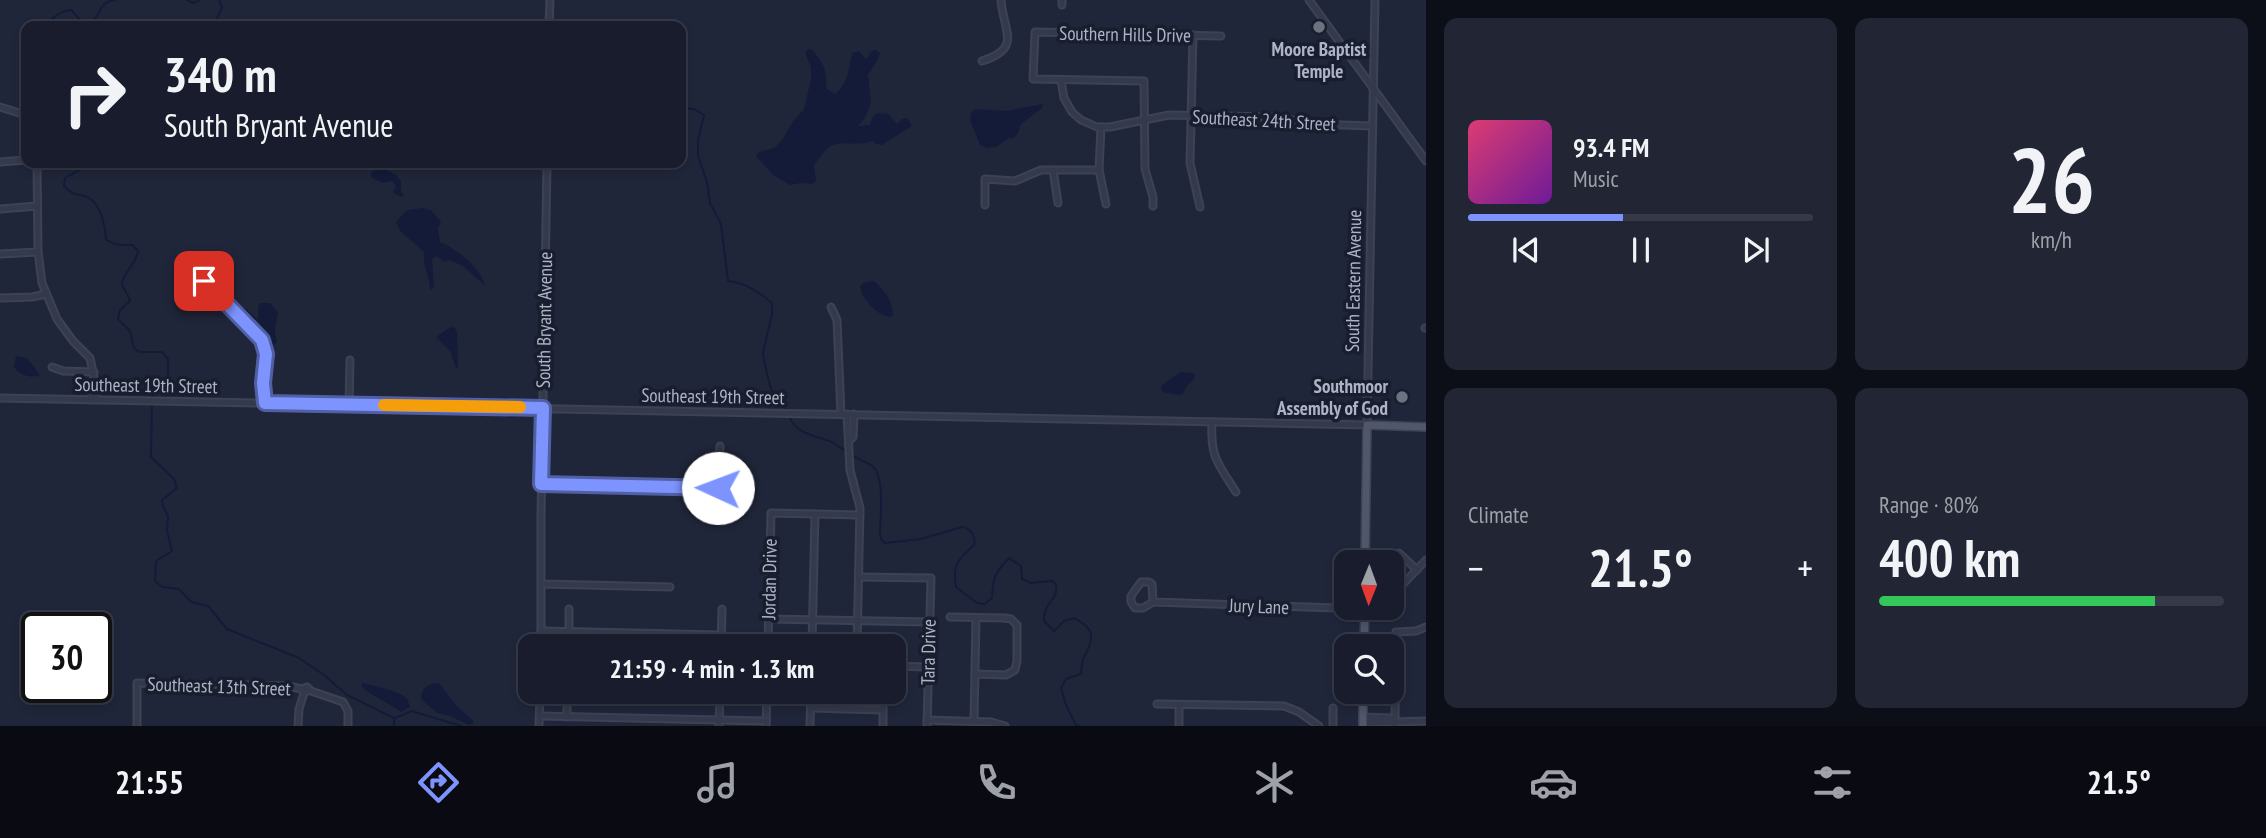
<!DOCTYPE html>
<meta charset="utf-8">
<style>
:root{--surface:#181c2c;--page:#212534;--text:#f1f3f6;--muted:#9fa1a9;--line:#363a48;--accent:#7d94fe}
body{margin:0;font-family:"PT Sans Narrow",sans-serif;background:var(--page);color:var(--text);height:100vh;display:flex;flex-direction:column;font-size:26px;white-space:nowrap}
*{box-sizing:border-box;margin:0}
p{font-size:23px;color:var(--muted)}
.icon{flex:none;width:38px;height:38px;fill:none;stroke:currentColor;stroke-width:2;stroke-linecap:round;stroke-linejoin:round}
.map{position:relative;flex:1;overflow:hidden}
.panel{display:flex;flex-direction:column;gap:18px;padding:18px;background:#0d0f18;width:840px}
.panel>*{flex:none}
.top-card{position:absolute;left:21px;top:21px;width:665px;height:147px;border-radius:14px;box-shadow:0 4px 10px #0003,0 0 0 2px var(--line);background:#181c2c;color:var(--text);overflow:hidden}
.needle{width:46px;rotate:181deg}
.tools{position:absolute;left:1334px;top:550px;display:grid;gap:14px}
.tools a{display:grid;place-items:center;width:70px;height:70px;border-radius:14px;background:var(--surface);box-shadow:0 4px 10px #0003,0 0 0 2px var(--line);font-size:35px}
.speed{position:absolute;left:21px;top:612px;display:flex;gap:14px;font-size:35px;font-weight:700;text-align:center}
.speed>*{display:grid;place-content:center;width:91px;height:91px;border-radius:50%;background:var(--surface);box-shadow:0 4px 10px #0003,0 0 0 2px var(--line);line-height:1}
.speed .limit{border:4px solid #111;border-radius:10px;background:#fff;color:#111}
.pin{position:absolute;display:grid;place-items:center;width:60px;height:60px;color:#fff;margin:-30px;border-radius:14px;box-shadow:0 4px 10px #0006}
.me{position:absolute;width:77px;margin:-38px;rotate:272deg;stroke-linejoin:round;filter:drop-shadow(0 0 5px #0008)}
.turn{display:flex;align-items:center;gap:24px;height:147px;padding:0 28px;font-size:32px}
.turn .icon{width:91px;height:91px;stroke-width:2.5}
.turn b{display:block;font-size:49px;line-height:60px}
.big{font-size:52px;font-weight:700;line-height:1.1}
.panel .widget{flex:1;display:flex;flex-direction:column;justify-content:center;gap:10px;min-width:0;padding:0 24px;border-radius:14px;background:var(--page)}
.panel .dial{align-items:center;gap:0}
.dial b{font-size:91px;line-height:1}
.song{display:flex;align-items:center;gap:21px}
.cover{width:84px;height:84px;border-radius:10px;background:linear-gradient(135deg,hsl(340 70% 55%),hsl(280 70% 35%))}
.played{height:7px;border-radius:4px;background:linear-gradient(90deg,var(--accent) 45%,var(--line) 45%)}
.keys{display:flex;justify-content:space-around;direction:ltr}
.heat{display:flex;justify-content:space-between;align-items:center;font-size:38px;direction:ltr}
.charge{height:10px;border-radius:5px;background:linear-gradient(90deg,#34c759 80%,var(--line) 0)}
.panel .tiles{flex:1;display:grid;gap:18px;grid-template-columns:repeat(2,1fr)}
.trip{position:absolute;left:518px;top:634px;width:388px;height:70px;border-radius:14px;background:var(--surface);box-shadow:0 4px 10px #0003,0 0 0 2px var(--line);font-weight:700;line-height:70px;text-align:center}
.tabs{display:flex;height:112px;justify-content:space-around;align-items:center;background:#0a0b12;color:var(--muted)}
.tabs .icon{width:49px;height:49px}
.tabs .selected{color:var(--accent)}
.tabs b{font-size:32px;color:var(--text)}
main{display:flex;flex:1;min-height:0}
.map>svg:first-child{display:block}
.water{fill:#131b38}
.lines{fill:none;stroke-linecap:round;stroke-linejoin:round}
.stream{stroke:#131b38;stroke-width:2}
.minor-casing{stroke:#3d4254;stroke-width:9}
.major-casing{stroke:#3d4254;stroke-width:10}
.minor{stroke:#34394b;stroke-width:5}
.major{stroke:#51576b;stroke-width:7}
.route-casing{stroke:#5160a5;stroke-width:18}
.route{stroke:#7d94fe;stroke-width:12}
.slow{stroke:#f59e0b;stroke-width:12}
.worship-dot{fill:#6b7280;stroke:#191e2f;stroke-width:2.5}
.labels{text-anchor:middle;dominant-baseline:central;stroke-width:7;stroke-linejoin:round;paint-order:stroke}
.street-label{font-size:19px;fill:#aeb3c7;stroke:#191e2f}
.poi-label{font-size:19px;font-weight:bold;fill:#aeb3c7;stroke:#191e2f}
</style>
<main>
<div class="map">
<svg width="1426" height="726" viewBox="0 0 1426 726">
<rect width="100%" height="100%" fill="#20263a"/>
<g class="water">
<path d="M808,49h3c12,12 17,23 15,39l9,6c13,-10 14,-26 17,-41l7,-2 7,8 6,-8 4,-1 4,3 -2,6 -10,16 3,27 -6,16 -7,8 12,-1 3,-9 4,-3 11,1 9,10 5,-5 5,-1 5,8 -30,19 -6,-1 -4,-3c-13,6 -33,-1 -43,6 -6,5 -10,12 -15,18l2,16 -4,3 -11,-1 -11,2 -17,-10 -17,-19 3,-4 15,-4 8,-8 12,-20 10,-11 7,-30v-12l-6,-14z"/>
<polygon points="1043,104 1042,108 1020,125 1018,133 1014,138 1009,138 996,147 987,148 980,145 970,120 971,112 975,109 1006,111"/>
<polygon points="378,166 396,175 401,181 401,190 404,195 402,197 393,193 396,186 392,181 382,183 371,177 371,173"/>
<path d="M423,208l8,2 10,12 -3,6 2,14c16,6 42,27 45,44l-22,-20 -14,-6 -5,2 -7,-6 -5,3 2,28 -4,3c0,-14 -8,-23 -6,-38l-24,-21 -4,-9 11,-12z"/>
<path d="M865,282l9,-1c11,10 18,18 19,34l-3,2c-13,-1 -29,-19 -30,-31z"/>
<polygon points="260,303 270,303 278,312 275,331 277,343 271,346 257,333 255,324 250,319 240,314 241,311 245,308 258,320 258,307"/>
<polygon points="454,327 457,332 458,367 456,368 450,351 436,337 449,328"/>
<path d="M16,356l11,2 13,17c-9,4 -21,0 -26,-8z"/>
<path d="M1180,372l13,1 2,2c-1,8 -10,9 -11,18l-4,2 -18,-3 -1,-6z"/>
<path d="M363,683c7,1 36,9 41,13 5,4 4,6 6,11l-9,5c-13,-10 -28,-14 -40,-26z"/>
<path d="M439,683l18,23 17,15 -2,3 -3,1 -19,-9 -13,-3 -16,-14c0,-12 7,-15 18,-16z"/>
</g>
<g class="lines">
<g class="stream">
<polyline points="187,0 193,3 200,0"/>
<path d="M48,26v-3c6,-7 13,-12 23,-13l12,13c23,-2 10,-21 33,-23"/>
<polyline points="214,26 222,7 219,0"/>
<path d="M681,108l13,1 10,6 -6,25v16l9,26 3,21 11,21 7,57c18,2 31,11 44,22v11l-9,39 1,8 7,28 16,22"/>
<path d="M74,163l5,7 -14,8 -1,8c11,12 14,6 25,12 12,7 16,28 17,41 8,7 16,6 26,6l6,6c-2,14 -17,24 -16,33 1,5 7,11 8,17l-10,9 -2,9 12,12 4,17 5,4h23l6,7v23l-15,13 -1,5 -1,57 23,22 3,9 -15,12 1,6 5,10 -1,15 5,20 -16,10 -1,20 7,6 17,2 12,13 17,4 19,23 72,29 25,17 23,20 47,23"/>
<path d="M789,416c7,19 26,19 43,26 5,3 10,7 15,10"/>
<path d="M852,455c6,4 13,7 19,10 15,10 9,53 9,69l1,5 4,4 36,-4 41,-12c9,1 14,9 12,18 -15,14 -22,18 -18,42l21,16 8,1 7,-6c1,-21 2,-24 17,-40l12,8 1,13 9,4 21,-2 4,4c3,15 -13,17 -12,36l10,10 10,-10 10,-3c21,11 21,19 10,39 -3,5 -2,11 -3,17l-15,5 -5,9 5,17 10,20 3,1"/>
<polyline points="395,718 412,711 461,726"/>
<polyline points="394,719 394,726"/>
</g>
<defs>
<g id="minor">
<polyline points="1309,0 1426,161"/>
<polyline points="1062,5 1062,0"/>
<polyline points="549,26 550,0"/>
<polyline points="1193,35 1190,163 1200,207"/>
<path d="M982,61c41,-13 21,-30 19,-61"/>
<polyline points="1061,80 1064,98 1072,112 1081,120 1097,127 1110,127 1169,115 1276,117 1315,124 1371,126"/>
<polyline points="0,107 26,115"/>
<polyline points="1101,127 1099,170 1106,204"/>
<polyline points="0,162 26,160"/>
<polyline points="37,163 38,252 42,283 57,319 73,341 90,358 96,387 96,400"/>
<polyline points="1053,170 1058,203"/>
<polyline points="985,205 985,179 1015,181 1041,170 1099,170"/>
<polyline points="1153,206 1153,197 1145,169 1144,81 1033,79 1035,32 1221,36"/>
<polyline points="0,209 37,206"/>
<polyline points="0,254 38,252"/>
<polyline points="204,281 211,282 217,286 227,304 262,340 266,354 263,383 265,403"/>
<polyline points="0,298 32,297 46,294"/>
<polyline points="831,307 837,320 841,414"/>
<polyline points="1425,328 1426,328"/>
<polyline points="52,367 63,371 94,372"/>
<polyline points="0,398 1367,425 1375,0"/>
<polyline points="90,400 94,381"/>
<polyline points="349,404 350,360"/>
<polyline points="847,414 850,470 860,508 857,646"/>
<path d="M1212,422c-2,35 6,42 24,70"/>
<polyline points="850,440 853,437 854,414"/>
<polyline points="541,484 718,488 720,446"/>
<polyline points="1399,553 1417,570"/>
<polyline points="859,577 931,578 927,726"/>
<polyline points="542,584 670,587"/>
<polyline points="1391,585 1404,583 1426,560"/>
<polyline points="1153,602 1152,584 1149,582 1141,582 1131,596 1131,602 1135,608 1143,608 1153,602 1365,609"/>
<polyline points="950,617 1005,618 1011,619 1017,625 1017,661 1015,670 1006,675 975,674"/>
<polyline points="769,619 929,622"/>
<polyline points="541,631 721,635"/>
<polyline points="569,631 569,609"/>
<polyline points="541,646 541,517 547,163"/>
<polyline points="721,646 722,609"/>
<polyline points="768,646 771,513 860,515"/>
<polyline points="812,646 815,514"/>
<polyline points="894,666 928,667"/>
<polyline points="309,690 304,693 302,689 307,687 311,691 343,702 348,711 348,726"/>
<polyline points="1157,704 1284,706 1299,712 1319,726"/>
<polyline points="1179,705 1179,726"/>
<polyline points="811,708 883,710"/>
<polyline points="540,716 766,721"/>
<polyline points="567,717 567,691"/>
<polyline points="1363,717 1390,718 1395,721"/>
<polyline points="927,720 991,722 1005,726"/>
<polyline points="974,721 976,618"/>
<polyline points="1363,723 1426,721"/>
<polyline points="137,726 137,683 288,686 302,689"/>
<polyline points="298,726 299,709 304,693"/>
<polyline points="539,726 540,691"/>
<polyline points="719,726 720,691"/>
<polyline points="766,726 767,691"/>
<polyline points="810,726 811,691"/>
<polyline points="883,726 883,691"/>
<polyline points="1333,726 1333,708"/>
<polyline points="1395,726 1396,632 1416,631 1426,627"/>
</g>
<g id="major">
<polyline points="1365,562 1367,425 1426,427"/>
<polyline points="1364,646 1365,607"/>
<polyline points="1363,726 1363,691"/>
</g>
</defs>
<use href="#minor" class="minor-casing"/>
<use href="#major" class="major-casing"/>
<use href="#minor" class="minor"/>
<use href="#major" class="major"/>
</g>
<g class="lines">
<defs>
<polyline id="route" points="204,281 211,282 217,286 227,304 262,340 266,354 263,383 265,403 543,408 541,484 718,488"/>
</defs>
<use href="#route" class="route-casing"/>
<use href="#route" class="route"/>
<polyline class="slow" points="384,405 520,407"/>
</g>
<g class="worship-dot">
<circle cx="1319" cy="27" r="7"/>
<circle cx="1402" cy="397" r="7"/>
</g>
<g class="labels">
<g class="street-label">
<text transform="translate(1125 34) rotate(1)">Southern Hills Drive</text>
<text transform="translate(1264 120) rotate(3)">Southeast 24th Street</text>
<text transform="translate(1353 281) rotate(-89)">South Eastern Avenue</text>
<text transform="translate(544 320) rotate(-89)">South Bryant Avenue</text>
<text transform="translate(146 385) rotate(1)">Southeast 19th Street</text>
<text transform="translate(713 396) rotate(1)">Southeast 19th Street</text>
<text transform="translate(769 579) rotate(-89)">Jordan Drive</text>
<text transform="translate(1259 606) rotate(2)">Jury Lane</text>
<text transform="translate(928 652) rotate(-89)">Tara Drive</text>
<text transform="translate(219 686) rotate(2)">Southeast 13th Street</text>
</g>
<g class="poi-label">
<text x="1319" y="49">Moore Baptist<tspan x="1319" dy="22">Temple</tspan></text>
<text x="1388" y="386" text-anchor="end">Southmoor<tspan x="1388" dy="22">Assembly of God</tspan></text>
</g>
</g>
</svg>
<div class="tools">
<a><svg class="needle" viewBox="-14 -14 28 28"><path d="M0-13l5 13h-10z" fill="#e53935"/><path d="M0 13l5-13h-10z" fill="#9fa1a9"/></svg></a>
<a><svg class="icon" aria-label="search" viewBox="0 0 24 24"><circle cx="10" cy="10" r="6"/><path d="M15 15l6 6"/></svg></a>
</div>
<div class="speed"><div class="limit">30</div></div>
<div class="pin" style="left:204px;top:281px;background:#d93025"><svg class="icon" aria-label="arrive" viewBox="0 0 24 24"><path d="M6 21V4h12l-3 4 3 4H6"/></svg></div>
<svg class="me" style="left:718px;top:488px" viewBox="-20 -20 40 40"><circle r="19" fill="#fff"/><path d="M0-13L10 11 0 6-10 11z" fill="#7d94fe"/></svg>
<div class="trip">21:59 · 4 min · 1.3 km</div>
<div class="top-card">
<div class="turn"><svg class="icon" aria-label="right" viewBox="0 0 24 24"><path d="M7 20v-9h11M14 6l5 5-5 5"/></svg><div><b>340 m</b>South Bryant Avenue</div></div>
</div>
</div>
<section class="panel">
<div class="tiles">
<div class="widget">
<div class="song"><i class="cover"></i><div><b>93.4 FM</b><p>Music</p></div></div>
<div class="played"></div>
<div class="keys"><svg class="icon" aria-label="previous" viewBox="0 0 24 24"><path d="M18 5L8 12l10 7zM5 5v14"/></svg><svg class="icon" aria-label="pause" viewBox="0 0 24 24"><path d="M8 5v14M16 5v14"/></svg><svg class="icon" aria-label="next" viewBox="0 0 24 24"><path d="M6 5l10 7-10 7zM19 5v14"/></svg></div>
</div>
<div class="widget dial"><b>26</b><p>km/h</p></div>
<div class="widget"><p>Climate</p>
<div class="heat"><a>−</a><b class="big">21.5°</b><a>+</a></div>
</div>
<div class="widget"><p>Range · 80%</p><b class="big">400 km</b><div class="charge"></div></div>
</div>
</section>
</main>
<nav class="tabs">
<b>21:55</b>
<svg class="icon selected" aria-label="directions" viewBox="0 0 24 24"><path d="M12 3l9 9-9 9-9-9zM9 14v-3h6M13 9l2 2-2 2"/></svg>
<svg class="icon" aria-label="music" viewBox="0 0 24 24"><path d="M9 18V5l10-2v13"/><circle cx="6" cy="18" r="3"/><circle cx="16" cy="16" r="3"/></svg>
<svg class="icon" aria-label="phone" viewBox="0 0 24 24"><path d="M5 4h4l2 5-3 2q2 4 5 5l2-3 5 2v4C11 20 4 13 5 4z"/></svg>
<svg class="icon" aria-label="climate" viewBox="0 0 24 24"><path d="M12 3v18M4 7l16 10M4 17L20 7"/></svg>
<svg class="icon" aria-label="car" viewBox="0 0 24 24"><path d="M5 17H2v-5l4-1 3-4h7l3 4 3 1v5h-3M9 17h6M6 11h13"/><circle cx="7" cy="17" r="2"/><circle cx="17" cy="17" r="2"/></svg>
<svg class="icon" aria-label="filters" viewBox="0 0 24 24"><path d="M4 7h16M4 17h16"/><circle cx="9" cy="7" r="2"/><circle cx="15" cy="17" r="2"/></svg>
<b>21.5°</b>
</nav>
